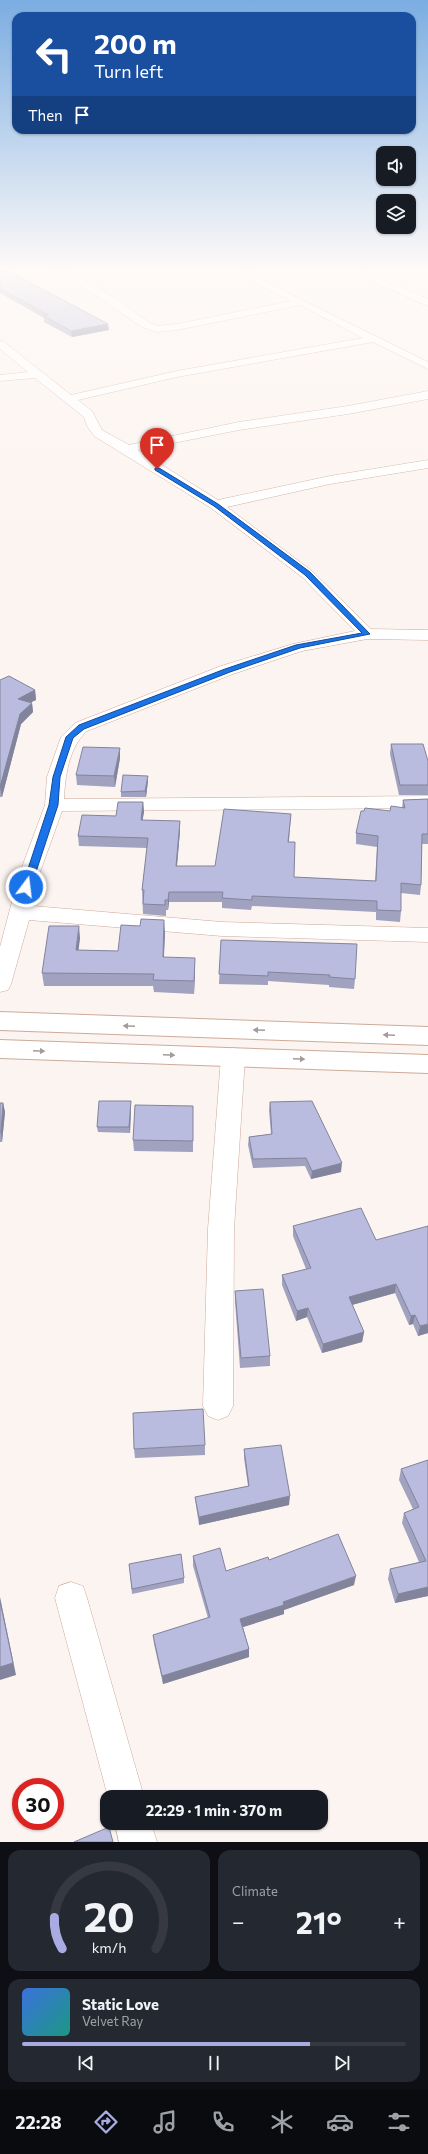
<!DOCTYPE html>
<meta charset="utf-8">
<style>
:root{--surface:#171b24;--page:#242831;--text:#f1f3f6;--muted:#9ea1a6;--line:#363941;--accent:#ababe3}
body{margin:0;font-family:Commissioner,sans-serif;background:var(--page);color:var(--text);height:100vh;display:flex;flex-direction:column;font-size:15px;white-space:nowrap}
*{box-sizing:border-box;margin:0}
p{font-size:13px;color:var(--muted)}
.icon{flex:none;width:22px;height:22px;fill:none;stroke:currentColor;stroke-width:2;stroke-linecap:round;stroke-linejoin:round}
.map{position:relative;height:1842px;overflow:hidden}
.side{display:flex;flex-direction:column;gap:8px;padding:8px;background:#0d0f14;flex:1}
.side>*{flex:none}
.hud{position:absolute;left:12px;top:12px;width:404px;height:122px;border-radius:12px;box-shadow:0 1px 3px #0004;background:#1a4fa0;color:#fff;overflow:hidden}
.fabs{position:absolute;left:376px;top:146px;display:grid;gap:8px}
.fabs a{display:grid;place-items:center;width:40px;height:40px;border-radius:8px;background:var(--surface);box-shadow:0 1px 3px #0004;font-size:20px}
.speed{position:absolute;left:12px;top:1778px;display:flex;gap:8px;font-size:20px;font-weight:700;text-align:center}
.speed>*{display:grid;place-content:center;width:52px;height:52px;border-radius:50%;background:var(--surface);box-shadow:0 1px 3px #0004;line-height:1}
.speed .limit{border:6px solid #d22;background:#fff;color:#111}
.pin{position:absolute;display:grid;place-items:center;width:34px;height:34px;color:#fff;margin:-41px -17px;border-radius:50% 50% 50% 0;rotate:-45deg;box-shadow:0 0 4px #0007}
.pin .icon{rotate:45deg}
.me{position:absolute;width:44px;margin:-22px;rotate:15deg;stroke-linejoin:round;filter:drop-shadow(0 0 3px #0008)}
.turn{display:flex;align-items:center;gap:14px;height:84px;padding:0 16px;font-size:18px}
.turn .icon{width:52px;height:52px;stroke-width:2.5}
.turn b{display:block;font-size:28px;line-height:34px}
.then{display:flex;align-items:center;height:38px;padding:0 16px;background:#0003;gap:8px;font-size:15px}
.big{font-size:30px;font-weight:700;line-height:1.1}
.side .card{flex:1;display:flex;flex-direction:column;justify-content:center;gap:6px;min-width:0;padding:0 14px;border-radius:12px;background:var(--page)}
.side .dial{align-items:center;gap:0}
.dial svg{height:104px;overflow:visible;fill:none;stroke:var(--line);stroke-width:7;stroke-linecap:round;text-anchor:middle}
.dial text{fill:var(--text);stroke:none}
.song{display:flex;align-items:center;gap:12px}
.cover{width:48px;height:48px;border-radius:6px;background:linear-gradient(135deg,hsl(220 70% 55%),hsl(170 70% 35%))}
.played{height:4px;border-radius:2px;background:linear-gradient(90deg,var(--accent) 75%,var(--line) 75%)}
.keys{display:flex;justify-content:space-around;direction:ltr}
.heat{display:flex;justify-content:space-between;align-items:center;font-size:22px;direction:ltr}
.side .tiles{flex:1;display:grid;gap:8px;grid-template-columns:1fr 1fr}
.card:last-child{grid-column:span 2}
.trip{position:absolute;left:100px;top:1790px;width:228px;height:40px;border-radius:12px;background:var(--surface);box-shadow:0 1px 3px #0004;font-weight:700;line-height:40px;text-align:center}
.tabs{display:flex;height:64px;justify-content:space-around;align-items:center;background:#090b0e;color:var(--muted)}
.tabs .icon{width:28px;height:28px}
.tabs .on{color:var(--accent)}
.tabs b{font-size:18px;color:var(--text)}
.map>svg:first-child{display:block}
.lines{fill:none;stroke-linecap:round;stroke-linejoin:round}
.street-casing{stroke:#ceaa99;stroke-width:1}
.primary-casing{stroke:#ceaa99;stroke-width:2}
.street{fill:#fff;fill-rule:evenodd}
.primary{fill:#fff;fill-rule:evenodd}
.wall{fill:#a0a2c0}
.shaded-wall{fill:#82849c}
.building{fill:#babcdf;stroke:#82849c}
.oneway{fill:#a29d9b}
.route{fill:#1a73e8;stroke:#114b97}
</style>
<div class="map">
<svg width="428" height="1842" viewBox="0 0 428 1842">
<rect width="100%" height="100%" fill="#fcf4f0"/>
<g class="lines">
<defs>
<g id="street">
<path d="M48,269c32,-1 75,36 102,54l8,3 19,-2 114,-23 -65,-32h13l189,93v7l-55,-27 -196,35 -99,23 14,11 10,19 27,15 110,-23 109,-16 80,-15v8l-80,15 -109,16 -101,20 80,50 112,-24 98,-16v8l-98,16 -103,23 85,64 59,58 57,1v10l-61,-1 -65,12 -69,23 -146,57c-18,16 -22,45 -23,68l364,-3v12l-366,3 -23,64 -6,31 189,16 206,6v14l-206,-6 -193,-16 -18,64 -3,6 -8,2v-45l19,-72 26,-70 2,-28 14,-40 14,-14 146,-57 72,-22 62,-13 -53,-54 -91,-69 -117,-72 -7,-10 -3,-9 -49,-39 -35,3v-6l28,-3 -28,-23v-8l4,1 67,53 106,-24 186,-33 -63,-33 -123,25 -20,2 -15,-5 -59,-40z"/>
<polygon points="345,269 358,269 428,299 428,306"/>
<polygon points="233,1048 241,1051 245,1057 234,1229 233,1406 228,1416 218,1420 208,1416 203,1406 208,1229 221,1057 225,1051"/>
<polygon points="71,1582 83,1586 87,1598 144,1797 108,1797 55,1598 59,1586"/>
<polygon points="115,1823 151,1823 157,1842 119,1842"/>
</g>
<g id="primary">
<polygon points="0,1012 428,1027 428,1045 0,1030"/>
<polygon points="0,1040 428,1055 428,1073 0,1058"/>
</g>
</defs>
<use href="#street" class="street-casing"/>
<use href="#primary" class="primary-casing"/>
<use href="#street" class="street"/>
<use href="#primary" class="primary"/>
</g>
<g class="wall">
<polygon points="0,269 109,330 72,337 44,322 44,318 0,293"/>
<polygon points="0,680 35,690 36,700 31,702 32,703 33,712 21,724 2,797 0,797"/>
<polygon points="391,744 428,761 428,795 399,795 390,754"/>
<polygon points="120,758 115,787 77,785 76,775"/>
<polygon points="148,776 148,781 146,797 121,797 121,792"/>
<polygon points="428,799 428,844 422,844 421,885 420,895 401,893 401,911 400,922 376,920 376,912 252,906 251,910 222,908 222,902 169,902 168,910 166,910 166,916 143,914 142,890 147,848 79,846 78,836 116,816 143,802 144,812 142,820 180,831 177,866 215,866 291,814 289,842 294,877 375,881 377,847 356,844 356,833 364,811 390,811 402,808 403,800"/>
<polygon points="165,933 164,957 195,971 194,994 154,992 153,986 44,986 42,973 80,938 78,950 118,951"/>
<polygon points="221,940 355,979 354,989 329,987 329,985 268,981 268,985 219,984"/>
<polygon points="270,1102 341,1172 311,1179 305,1166 253,1168 248,1145 249,1137 271,1134 269,1110"/>
<polygon points="0,1103 3,1103 5,1112 2,1142 0,1142"/>
<polygon points="193,1106 193,1152 134,1151 133,1140"/>
<polygon points="131,1107 130,1133 98,1132 97,1127"/>
<polygon points="293,1226 376,1240 428,1333 418,1336 413,1324 409,1325 395,1293 352,1305 364,1332 362,1342 322,1353 307,1317 296,1321 282,1285 282,1275 306,1269 293,1236"/>
<polygon points="235,1291 270,1356 270,1366 240,1368 235,1301"/>
<polygon points="205,1445 205,1455 135,1458 134,1449"/>
<polygon points="244,1449 289,1505 199,1525 196,1506 195,1497 248,1486 244,1458"/>
<polygon points="428,1460 428,1596 395,1603 388,1579 390,1569 419,1562 402,1523 404,1513 413,1509 399,1480 401,1469"/>
<polygon points="193,1556 226,1571 269,1560 354,1585 284,1610 284,1614 243,1627 249,1649 249,1657 163,1684 154,1644 153,1635 208,1618 193,1566"/>
<polygon points="129,1564 184,1578 184,1583 132,1594"/>
</g>
<g class="shaded-wall">
<polygon points="108,324 109,330 72,337 71,331"/>
<polygon points="35,690 36,700 19,708 18,699"/>
<polygon points="32,703 33,712 21,724 2,797 0,787 20,714"/>
<polygon points="120,748 120,758 115,787 114,776"/>
<polygon points="148,776 148,781 146,797 145,791"/>
<polygon points="143,802 144,812 141,830 141,820"/>
<polygon points="180,821 180,831 176,876 176,866"/>
<polygon points="169,892 169,902 168,910 168,900"/>
<polygon points="164,920 165,933 163,969 163,957"/>
<polygon points="79,926 80,938 77,963 76,950"/>
<polygon points="195,958 195,971 194,994 194,981"/>
<polygon points="131,1101 131,1107 130,1133 129,1127"/>
<polygon points="3,1103 5,1112 2,1142 1,1132"/>
<polygon points="342,1163 341,1172 311,1179 312,1171"/>
<polygon points="396,1284 395,1293 348,1306 349,1297"/>
<polygon points="308,1308 307,1317 296,1321 297,1311"/>
<polygon points="415,1315 413,1324 409,1325 411,1316"/>
<polygon points="428,1324 428,1333 418,1336 420,1326"/>
<polygon points="364,1332 362,1342 322,1353 323,1344"/>
<polygon points="290,1496 289,1505 199,1525 199,1517"/>
<polygon points="356,1576 354,1585 284,1610 284,1614 240,1628 240,1619 283,1602"/>
<polygon points="428,1587 428,1596 395,1603 398,1594"/>
<polygon points="0,1597 16,1675 0,1680"/>
<polygon points="249,1649 249,1657 163,1684 162,1676"/>
</g>
<g class="building">
<polygon points="0,269 5,269 108,324 71,331 44,316 48,315 0,288"/>
<polygon points="9,676 35,690 18,699 32,703 20,714 0,787 0,680"/>
<polygon points="391,744 423,744 428,761 428,785 400,785"/>
<polygon points="83,747 120,748 114,776 76,775"/>
<polygon points="123,775 148,776 145,791 121,792"/>
<polygon points="428,799 428,834 422,834 421,885 401,883 401,911 377,910 377,901 252,896 252,900 222,898 223,892 169,892 168,900 165,900 165,905 143,904 144,890 142,890 148,838 78,836 82,815 116,816 118,802 143,802 141,820 180,821 176,866 215,866 224,809 291,814 288,842 295,842 294,877 376,881 378,836 356,833 361,811 364,811 365,808 390,811 391,806 405,808 403,800"/>
<polygon points="141,919 164,920 163,957 195,958 194,981 153,980 154,974 42,973 49,926 79,926 76,950 118,951 121,925 140,926"/>
<polygon points="221,940 357,944 355,979 329,977 330,975 268,972 268,976 219,974"/>
<polygon points="99,1101 131,1101 129,1127 97,1127"/>
<polygon points="312,1101 342,1163 312,1171 306,1158 253,1159 249,1137 272,1134 270,1102"/>
<polygon points="0,1103 3,1103 1,1132 0,1132"/>
<polygon points="135,1105 193,1106 193,1141 133,1140"/>
<polygon points="361,1208 376,1240 428,1226 428,1324 420,1326 415,1315 411,1316 396,1284 349,1297 364,1332 323,1344 308,1308 297,1311 282,1275 311,1268 293,1226"/>
<polygon points="263,1289 270,1356 241,1358 235,1291"/>
<polygon points="203,1409 205,1445 134,1449 133,1413"/>
<polygon points="281,1445 290,1496 199,1517 195,1497 249,1486 244,1449"/>
<polygon points="428,1460 428,1587 398,1594 390,1569 426,1561 404,1513 419,1507 401,1469"/>
<polygon points="338,1534 356,1576 283,1602 284,1605 240,1619 249,1649 162,1676 153,1635 210,1617 193,1556 220,1548 226,1571 268,1557 269,1560"/>
<polygon points="181,1554 184,1578 132,1589 129,1564"/>
<polygon points="0,1601 13,1663 0,1667"/>
<polygon points="109,1827 113,1842 74,1842"/>
</g>
<defs><path id="oneway-solid" d="M-6-.8H1V-3.2L6.5 0L1 3.2V.8H-6Z"/></defs>
<g class="oneway">
<use href="#oneway-solid" transform="translate(129 1026) rotate(-178)"/>
<use href="#oneway-solid" transform="translate(259 1030) rotate(-178)"/>
<use href="#oneway-solid" transform="translate(389 1035) rotate(-178)"/>
<use href="#oneway-solid" transform="translate(39 1051) rotate(2)"/>
<use href="#oneway-solid" transform="translate(169 1055) rotate(2)"/>
<use href="#oneway-solid" transform="translate(299 1059) rotate(2)"/>
</g>
<linearGradient id="sky" x2="0" y2="1"><stop stop-color="#7bade2"/><stop offset="0.51" stop-color="#fefaf8"/><stop offset="1" stop-color="#fefaf8" stop-opacity="0"/></linearGradient>
<rect width="428" height="527" fill="url(#sky)"/>
<polygon class="route" points="155,468 159,468 218,504 310,572 370,634 300,648 230,672 84,729 73,738 60,777 58,805 31,887 26,890 23,889 22,887 49,805 53,777 66,737 79,725 225,669 296,645 362,633 305,575 214,506 155,470"/>
</svg>
<div class="fabs">
<a><svg class="icon" aria-label="sound" viewBox="0 0 24 24"><path d="M4 9h4l5-4v14l-5-4H4zM17 9q2 3 0 6"/></svg></a>
<a><svg class="icon" aria-label="layers" viewBox="0 0 24 24"><path d="M12 4l9 5-9 5-9-5zM3 14l9 5 9-5"/></svg></a>
</div>
<div class="speed"><div class="limit">30</div></div>
<div class="pin" style="left:157px;top:469px;background:#d93025"><svg class="icon" aria-label="arrive" viewBox="0 0 24 24"><path d="M6 21V4h12l-3 4 3 4H6"/></svg></div>
<svg class="me" style="left:26px;top:887px" viewBox="-20 -20 40 40"><circle r="17" fill="#1a73e8" stroke="#fff" stroke-width="3"/><path d="M0-11L8 9 0 5-8 9z" fill="#fff"/></svg>
<div class="trip">22:29 · 1 min · 370 m</div>
<div class="hud">
<div class="turn"><svg class="icon" aria-label="left" viewBox="0 0 24 24"><path d="M17 20v-9H6M10 6l-5 5 5 5"/></svg><div><b>200 m</b>Turn left</div></div>
<div class="then">Then<svg class="icon" aria-label="arrive" viewBox="0 0 24 24"><path d="M6 21V4h12l-3 4 3 4H6"/></svg></div>
</div>
</div>
<section class="side">
<div class="tiles">
<div class="card dial"><svg viewBox="0 0 100 80">
<path d="M14 69A42 42 0 1 1 86 69"/>
<path d="M14 69A42 42 0 0 1 8 45" stroke="#ababe3"/>
<text x="50" y="56" font-size="32" font-weight="700">20</text>
<text x="50" y="72" font-size="11">km/h</text>
</svg></div>
<div class="card"><p>Climate</p>
<div class="heat"><a>−</a><b class="big">21°</b><a>+</a></div>
</div>
<div class="card">
<div class="song"><i class="cover"></i><div><b>Static Love</b><p>Velvet Ray</p></div></div>
<div class="played"></div>
<div class="keys"><svg class="icon" aria-label="previous" viewBox="0 0 24 24"><path d="M18 5L8 12l10 7zM5 5v14"/></svg><svg class="icon" aria-label="pause" viewBox="0 0 24 24"><path d="M8 5v14M16 5v14"/></svg><svg class="icon" aria-label="next" viewBox="0 0 24 24"><path d="M6 5l10 7-10 7zM19 5v14"/></svg></div>
</div>
</div>
</section>
<nav class="tabs">
<b>22:28</b>
<svg class="icon on" aria-label="directions" viewBox="0 0 24 24"><path d="M12 3l9 9-9 9-9-9zM9 14v-3h6M13 9l2 2-2 2"/></svg>
<svg class="icon" aria-label="music" viewBox="0 0 24 24"><path d="M9 18V5l10-2v13"/><circle cx="6" cy="18" r="3"/><circle cx="16" cy="16" r="3"/></svg>
<svg class="icon" aria-label="phone" viewBox="0 0 24 24"><path d="M5 4h4l2 5-3 2q2 4 5 5l2-3 5 2v4C11 20 4 13 5 4z"/></svg>
<svg class="icon" aria-label="climate" viewBox="0 0 24 24"><path d="M12 3v18M4 7l16 10M4 17L20 7"/></svg>
<svg class="icon" aria-label="car" viewBox="0 0 24 24"><path d="M5 17H2v-5l4-1 3-4h7l3 4 3 1v5h-3M9 17h6M6 11h13"/><circle cx="7" cy="17" r="2"/><circle cx="17" cy="17" r="2"/></svg>
<svg class="icon" aria-label="filters" viewBox="0 0 24 24"><path d="M4 7h16M4 17h16"/><circle cx="9" cy="7" r="2"/><circle cx="15" cy="17" r="2"/></svg>
</nav>
